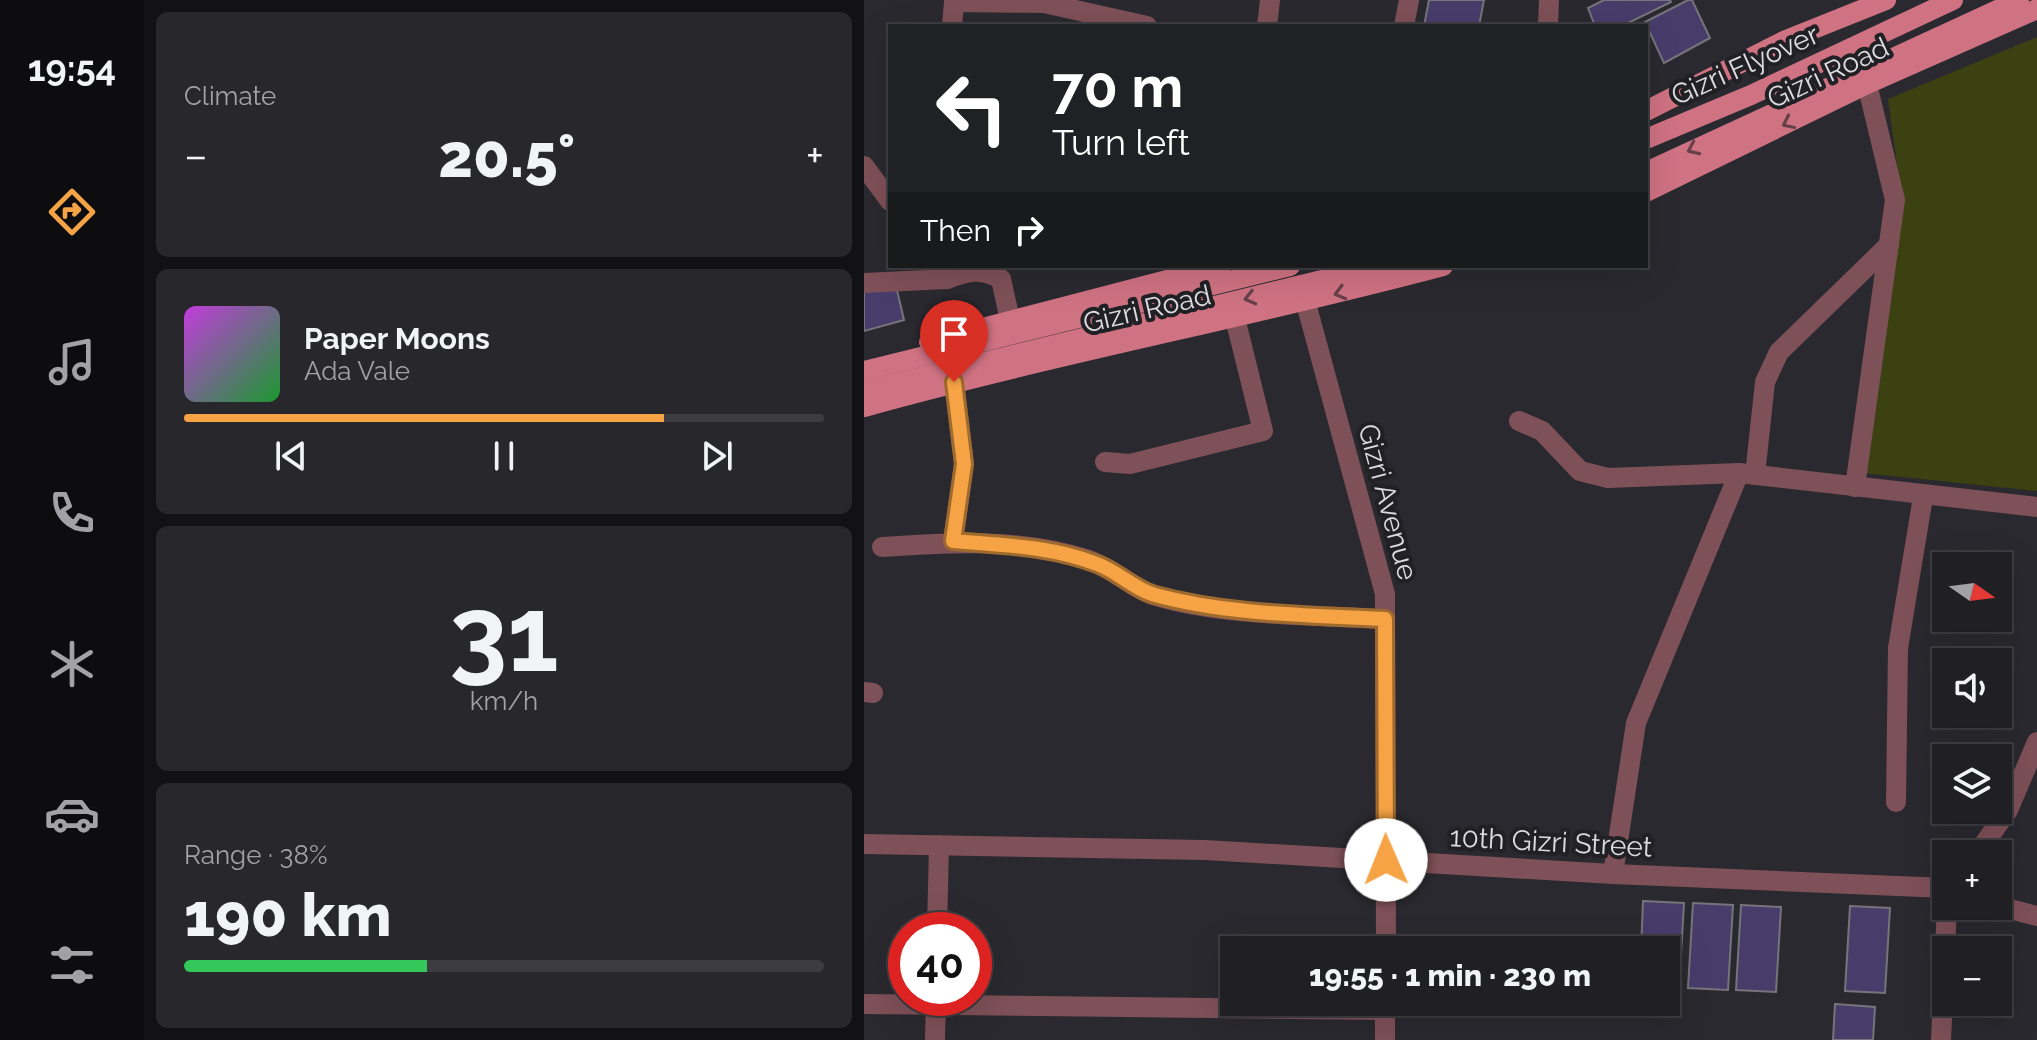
<!DOCTYPE html>
<meta charset="utf-8">
<style>
:root{--surface:#201f23;--page:#28272b;--text:#f1f3f6;--muted:#a2a2a6;--line:#3d3d41;--accent:#f5a345}
body{margin:0;font-family:Raleway,sans-serif;background:var(--page);color:var(--text);height:100vh;display:flex;flex-direction:column;font-size:30px;white-space:nowrap}
*{box-sizing:border-box;margin:0}
p{font-size:26px;color:var(--muted)}
.icon{flex:none;width:44px;height:44px;fill:none;stroke:currentColor;stroke-width:2;stroke-linecap:round;stroke-linejoin:round}
.map{position:relative;flex:1;overflow:hidden}
.panel{display:flex;flex-direction:column;gap:12px;padding:12px;background:#121113;width:720px}
.panel>*{flex:none}
.banner{position:absolute;left:24px;top:24px;width:760px;height:244px;border-radius:0px;box-shadow:0 8px 32px #0002,0 0 0 2px var(--line);background:#202124;color:#fff;overflow:hidden}
.needle{width:52px;rotate:104deg}
.buttons{position:absolute;left:1068px;top:552px;display:grid;gap:16px}
.buttons a{display:grid;place-items:center;width:80px;height:80px;border-radius:0px;background:var(--surface);box-shadow:0 8px 32px #0002,0 0 0 2px var(--line);font-size:40px}
.speed{position:absolute;left:24px;top:912px;display:flex;gap:16px;font-size:40px;font-weight:700;text-align:center}
.speed>*{display:grid;place-content:center;width:104px;height:104px;border-radius:50%;background:var(--surface);box-shadow:0 8px 32px #0002,0 0 0 2px var(--line);line-height:1}
.speed .limit{border:12px solid #d22;background:#fff;color:#111}
.pin{position:absolute;display:grid;place-items:center;width:68px;height:68px;color:#fff;margin:-82px -34px;border-radius:50% 50% 50% 0;rotate:-45deg;box-shadow:0 0 8px #0007}
.pin .icon{rotate:45deg}
.me{position:absolute;width:88px;margin:-44px;rotate:359deg;stroke-linejoin:round;filter:drop-shadow(0 0 6px #0008)}
.turn{display:flex;align-items:center;gap:28px;height:168px;padding:0 32px;font-size:36px}
.turn .icon{width:104px;height:104px;stroke-width:2.5}
.turn b{display:block;font-size:56px;line-height:68px}
.then{display:flex;align-items:center;height:76px;padding:0 32px;background:#0003;gap:16px;font-size:30px}
.big{font-size:60px;font-weight:800;line-height:1.1}
.panel .tile{flex:1;display:flex;flex-direction:column;justify-content:center;gap:12px;min-width:0;padding:0 28px;border-radius:12px;background:var(--page)}
.panel .dial{align-items:center;gap:0}
.dial b{font-size:104px;line-height:1}
.song{display:flex;align-items:center;gap:24px}
.cover{width:96px;height:96px;border-radius:12px;background:linear-gradient(135deg,hsl(290 70% 55%),hsl(130 70% 35%))}
.played{height:8px;border-radius:4px;background:linear-gradient(90deg,var(--accent) 75%,var(--line) 75%)}
.keys{display:flex;justify-content:space-around;direction:ltr}
.heat{display:flex;justify-content:space-between;align-items:center;font-size:44px;direction:ltr}
.charge{height:12px;border-radius:6px;background:linear-gradient(90deg,#34c759 38%,var(--line) 0)}
.trip{position:absolute;left:356px;top:936px;width:460px;height:80px;border-radius:0px;background:var(--surface);box-shadow:0 8px 32px #0002,0 0 0 2px var(--line);font-weight:800;line-height:80px;text-align:center}
main{display:flex;flex:1;min-height:0}
.tab-bar{display:flex;flex-direction:column;width:144px;justify-content:space-around;align-items:center;background:#0d0c0e;color:var(--muted)}
.tab-bar .icon{width:56px;height:56px}
.tab-bar .active{color:var(--accent)}
.tab-bar b{font-size:36px;color:var(--text)}
.map>svg:first-child{display:block}
.garden{fill:#3b4110}
.building{fill:#483c6b;stroke:#75747a;stroke-width:2}
.lines{fill:none;stroke-linecap:round;stroke-linejoin:round}
.minor{stroke:#7e5057;stroke-width:20}
.major{stroke:#cf7282;stroke-width:20}
.major-bridge{stroke:#cf7282;stroke-width:20}
.oneway{stroke:#67414a}
.route-casing{stroke:#9f6a2d;stroke-width:20}
.route{stroke:#f5a345;stroke-width:14}
.labels{text-anchor:middle;dominant-baseline:central;stroke-width:8;stroke-linejoin:round;paint-order:stroke}
.street-label{font-size:28px;fill:#dcdbdf;stroke:#212025}
</style>
<main>
<nav class="tab-bar">
<b>19:54</b>
<svg class="icon active" aria-label="directions" viewBox="0 0 24 24"><path d="M12 3l9 9-9 9-9-9zM9 14v-3h6M13 9l2 2-2 2"/></svg>
<svg class="icon" aria-label="music" viewBox="0 0 24 24"><path d="M9 18V5l10-2v13"/><circle cx="6" cy="18" r="3"/><circle cx="16" cy="16" r="3"/></svg>
<svg class="icon" aria-label="phone" viewBox="0 0 24 24"><path d="M5 4h4l2 5-3 2q2 4 5 5l2-3 5 2v4C11 20 4 13 5 4z"/></svg>
<svg class="icon" aria-label="climate" viewBox="0 0 24 24"><path d="M12 3v18M4 7l16 10M4 17L20 7"/></svg>
<svg class="icon" aria-label="car" viewBox="0 0 24 24"><path d="M5 17H2v-5l4-1 3-4h7l3 4 3 1v5h-3M9 17h6M6 11h13"/><circle cx="7" cy="17" r="2"/><circle cx="17" cy="17" r="2"/></svg>
<svg class="icon" aria-label="filters" viewBox="0 0 24 24"><path d="M4 7h16M4 17h16"/><circle cx="9" cy="7" r="2"/><circle cx="15" cy="17" r="2"/></svg>
</nav>
<section class="panel">
<div class="tile"><p>Climate</p>
<div class="heat"><a>−</a><b class="big">20.5°</b><a>+</a></div>
</div>
<div class="tile">
<div class="song"><i class="cover"></i><div><b>Paper Moons</b><p>Ada Vale</p></div></div>
<div class="played"></div>
<div class="keys"><svg class="icon" aria-label="previous" viewBox="0 0 24 24"><path d="M18 5L8 12l10 7zM5 5v14"/></svg><svg class="icon" aria-label="pause" viewBox="0 0 24 24"><path d="M8 5v14M16 5v14"/></svg><svg class="icon" aria-label="next" viewBox="0 0 24 24"><path d="M6 5l10 7-10 7zM19 5v14"/></svg></div>
</div>
<div class="tile dial"><b>31</b><p>km/h</p></div>
<div class="tile"><p>Range · 38%</p><b class="big">190 km</b><div class="charge"></div></div>
</section>
<div class="map">
<svg width="1173" height="1040" viewBox="0 0 1173 1040">
<rect width="100%" height="100%" fill="#2a292f"/>
<polygon class="garden" points="1173,37 1173,491 999,473 1039,210 1024,99"/>
<g class="building">
<polygon points="565,0 620,0 615,26 560,26"/>
<polygon points="740,0 806,0 807,2 758,26 731,26 724,8"/>
<polygon points="824,0 828,0 846,38 800,63 781,22"/>
<polygon points="32,286 40,320 0,331 0,288"/>
<polygon points="779,901 820,903 815,989 802,988 802,950 777,950"/>
<polygon points="829,903 869,905 864,990 824,988"/>
<polygon points="877,905 917,907 912,992 872,990"/>
<polygon points="986,906 1026,908 1021,993 981,991"/>
<polygon points="971,1004 1011,1007 1009,1040 969,1040"/>
</g>
<g class="lines">
<g class="minor">
<polyline points="88,26 90,2 180,3 283,26"/>
<polyline points="403,26 406,0"/>
<polyline points="540,26 545,0"/>
<polyline points="684,26 685,0"/>
<polyline points="0,166 26,201"/>
<path d="M73,266l10,13c22,-8 33,-11 54,0l9,41"/>
<polyline points="0,283 83,279"/>
<polyline points="437,285 521,594 522,950"/>
<polyline points="655,421 678,431 716,471 744,478 875,473"/>
<polyline points="241,462 266,464 399,431 371,318"/>
<polyline points="891,475 901,382 915,352 1025,245"/>
<polyline points="991,487 1031,200 1003,84"/>
<polyline points="89,541 100,464 90,382"/>
<path d="M18,547c68,-5 141,-9 207,13 23,8 42,27 64,35 65,21 163,20 232,24"/>
<polyline points="0,692 9,693"/>
<polyline points="1032,802 1034,648 1059,497"/>
<polyline points="0,844 341,850 749,874 1082,888"/>
<polyline points="1113,854 1144,810 1173,742"/>
<polyline points="749,874 772,723 875,473 1173,507"/>
<polyline points="1134,906 1173,916"/>
<polyline points="73,930 75,845"/>
<polyline points="521,1002 521,1040"/>
<polyline points="0,1004 521,1010"/>
<polyline points="71,1040 72,998"/>
<polyline points="1077,1040 1083,906"/>
</g>
<g class="major">
<polyline points="782,111 922,40 1022,0"/>
<polyline points="782,139 887,95 1089,0"/>
<polyline points="782,172 1155,0"/>
<polyline points="782,192 1003,84 1173,9"/>
<polyline points="65,342 357,266"/>
<polyline points="0,371 426,266"/>
<path d="M0,407c191,-53 387,-90 579,-141"/>
</g>
<polyline class="major-bridge" points="0,391 516,266"/>
</g>
<defs><path id="oneway-chevron" d="M-2-3.5L2.5 0L-2 3.5" fill="none" stroke-width="1.6" stroke-linecap="round" stroke-linejoin="round" transform="scale(2)"/></defs>
<g class="oneway">
<use href="#oneway-chevron" transform="translate(924 123) rotate(154)"/>
<use href="#oneway-chevron" transform="translate(829 149) rotate(155)"/>
<use href="#oneway-chevron" transform="translate(476 293) rotate(165)"/>
<use href="#oneway-chevron" transform="translate(386 298) rotate(166)"/>
</g>
<g class="lines">
<defs>
<path id="route" d="M90,382l10,82 -11,77c48,4 98,5 144,23 20,7 38,26 58,31 74,20 154,20 230,24l1,241"/>
</defs>
<use href="#route" class="route-casing"/>
<use href="#route" class="route"/>
</g>
<g class="labels">
<g class="street-label">
<text transform="translate(881 65) rotate(-24)">Gizri Flyover</text>
<text transform="translate(964 73) rotate(-25)">Gizri Road</text>
<text transform="translate(283 309) rotate(-13)">Gizri Road</text>
<text transform="translate(524 502) rotate(75)">Gizri Avenue</text>
<text transform="translate(687 842) rotate(3)">10th Gizri Street</text>
</g>
</g>
</svg>
<div class="buttons">
<a><svg class="needle" viewBox="-14 -14 28 28"><path d="M0-13l5 13h-10z" fill="#e53935"/><path d="M0 13l5-13h-10z" fill="#a2a2a6"/></svg></a>
<a><svg class="icon" aria-label="sound" viewBox="0 0 24 24"><path d="M4 9h4l5-4v14l-5-4H4zM17 9q2 3 0 6"/></svg></a>
<a><svg class="icon" aria-label="layers" viewBox="0 0 24 24"><path d="M12 4l9 5-9 5-9-5zM3 14l9 5 9-5"/></svg></a>
<a>+</a>
<a>−</a>
</div>
<div class="speed"><div class="limit">40</div></div>
<div class="pin" style="left:90px;top:382px;background:#d93025"><svg class="icon" aria-label="arrive" viewBox="0 0 24 24"><path d="M6 21V4h12l-3 4 3 4H6"/></svg></div>
<svg class="me" style="left:522px;top:860px" viewBox="-20 -20 40 40"><circle r="19" fill="#fff"/><path d="M0-13L10 11 0 6-10 11z" fill="#f5a345"/></svg>
<div class="trip">19:55 · 1 min · 230 m</div>
<div class="banner">
<div class="turn"><svg class="icon" aria-label="left" viewBox="0 0 24 24"><path d="M17 20v-9H6M10 6l-5 5 5 5"/></svg><div><b>70 m</b>Turn left</div></div>
<div class="then">Then<svg class="icon" aria-label="right" viewBox="0 0 24 24"><path d="M7 20v-9h11M14 6l5 5-5 5"/></svg></div>
</div>
</div>
</main>
